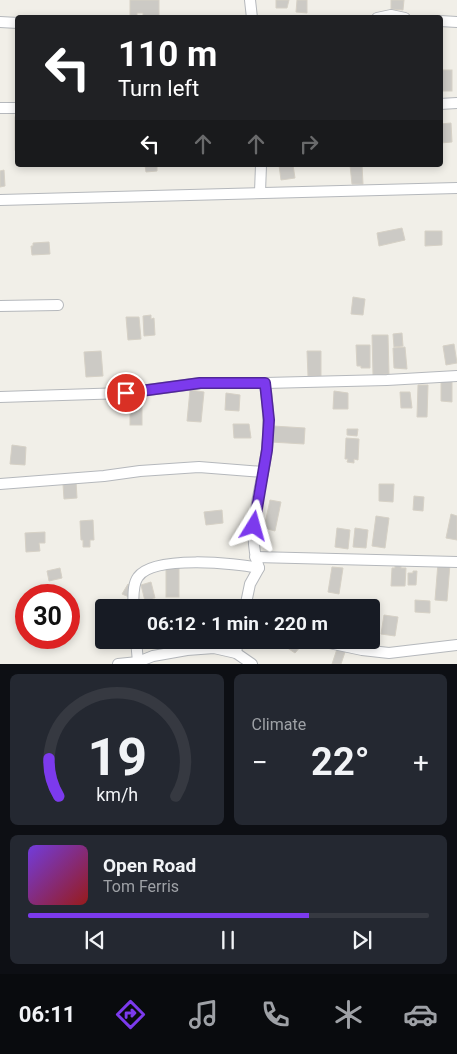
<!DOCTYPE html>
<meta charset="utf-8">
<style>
:root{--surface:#171b24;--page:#242831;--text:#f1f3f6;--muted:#9ea1a6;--line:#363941;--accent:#7c3aed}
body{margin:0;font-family:Roboto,sans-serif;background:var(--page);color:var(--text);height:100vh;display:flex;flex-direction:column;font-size:19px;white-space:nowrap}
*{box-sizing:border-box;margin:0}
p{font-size:16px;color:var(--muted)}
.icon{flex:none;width:28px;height:28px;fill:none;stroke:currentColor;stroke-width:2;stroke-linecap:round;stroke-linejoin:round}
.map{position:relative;height:664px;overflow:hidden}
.side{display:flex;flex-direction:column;gap:10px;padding:10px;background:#0d0f14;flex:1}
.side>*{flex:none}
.guide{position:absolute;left:15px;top:15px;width:428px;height:152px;border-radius:5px;box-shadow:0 2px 8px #0003;background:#202124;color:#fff;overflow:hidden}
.speed{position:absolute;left:15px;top:584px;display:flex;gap:10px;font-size:25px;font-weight:700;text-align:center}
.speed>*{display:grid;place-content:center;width:65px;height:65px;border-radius:50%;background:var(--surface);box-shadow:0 2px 8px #0003;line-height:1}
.speed .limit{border:8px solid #d22;background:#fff;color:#111}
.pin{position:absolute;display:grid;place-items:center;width:42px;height:42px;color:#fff;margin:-21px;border:2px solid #fff;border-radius:50%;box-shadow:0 1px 5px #0007}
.me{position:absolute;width:55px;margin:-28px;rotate:8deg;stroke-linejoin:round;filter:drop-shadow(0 0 4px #0008)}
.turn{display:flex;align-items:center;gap:18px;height:105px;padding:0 20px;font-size:22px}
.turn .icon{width:65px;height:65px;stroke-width:2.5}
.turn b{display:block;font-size:35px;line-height:42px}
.lanes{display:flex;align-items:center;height:48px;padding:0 20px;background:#0003;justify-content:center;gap:25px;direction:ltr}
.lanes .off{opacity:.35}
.big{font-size:38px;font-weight:700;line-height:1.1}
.side .widget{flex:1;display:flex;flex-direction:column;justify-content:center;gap:8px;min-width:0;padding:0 18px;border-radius:8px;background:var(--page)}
.side .dial{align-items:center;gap:0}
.dial svg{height:130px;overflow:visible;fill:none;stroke:var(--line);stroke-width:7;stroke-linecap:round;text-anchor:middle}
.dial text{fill:var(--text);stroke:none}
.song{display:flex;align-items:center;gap:15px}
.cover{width:60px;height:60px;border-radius:8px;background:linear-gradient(135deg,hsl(260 70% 55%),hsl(0 70% 35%))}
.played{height:5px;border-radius:2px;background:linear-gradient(90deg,var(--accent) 70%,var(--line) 70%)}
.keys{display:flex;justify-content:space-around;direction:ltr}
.heat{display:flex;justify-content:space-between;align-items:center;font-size:28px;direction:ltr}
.side .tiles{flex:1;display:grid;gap:10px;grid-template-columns:1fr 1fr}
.widget:last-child{grid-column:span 2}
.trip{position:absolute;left:95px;top:599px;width:285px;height:50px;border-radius:5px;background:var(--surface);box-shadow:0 2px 8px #0003;font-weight:700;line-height:50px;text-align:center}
.dock{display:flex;height:80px;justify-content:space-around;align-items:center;background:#090b0e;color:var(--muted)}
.dock .icon{width:35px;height:35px}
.dock .on{color:var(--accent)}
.dock b{font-size:22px;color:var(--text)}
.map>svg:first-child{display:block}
.building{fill:#cccac5;stroke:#d6d1c6}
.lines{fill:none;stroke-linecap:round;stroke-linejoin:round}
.minor-casing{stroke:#b5b8bc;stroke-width:12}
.minor{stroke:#fff;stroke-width:10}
.route-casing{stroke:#51269a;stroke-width:12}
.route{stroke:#7c3aed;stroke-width:9}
</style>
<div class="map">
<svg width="457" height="664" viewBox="0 0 457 664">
<rect width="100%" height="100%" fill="#f1efe8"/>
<g class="building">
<polygon points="130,0 159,0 159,17 143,17 143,13 137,13 137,17 130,17"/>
<polygon points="276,0 289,0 287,8 276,8"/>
<polygon points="297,0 307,0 307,13 296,12"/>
<polygon points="391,0 404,0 403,10 391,9"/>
<rect x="440" y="70" width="12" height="21"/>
<rect x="15" y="117" width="3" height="33"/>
<polygon points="451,123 452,142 440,143 440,124"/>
<polygon points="145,165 157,165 157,171 146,172"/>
<polygon points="279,165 293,165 295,178 281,180"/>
<polygon points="350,165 362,165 363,184 352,184"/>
<polygon points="4,170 5,186 0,187 0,171"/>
<polygon points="402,228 405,240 379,246 377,233"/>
<polygon points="425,231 442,231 442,245 425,246"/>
<polygon points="49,242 50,254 32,255 31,246 33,246 33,243"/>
<polygon points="353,297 365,299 363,315 351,314"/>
<polygon points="151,315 151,319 154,318 155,335 144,336 143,316"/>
<polygon points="126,317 139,317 141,339 128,340"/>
<polygon points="402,333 403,346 394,347 393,334"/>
<polygon points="372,335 388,335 389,374 373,375"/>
<polygon points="454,344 457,363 446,365 443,346"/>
<polygon points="356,345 370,345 370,368 361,368 361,366 357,366"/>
<polygon points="405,347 407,369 394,368 393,348"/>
<polygon points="101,351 103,376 86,377 84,352"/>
<polygon points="307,351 321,351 321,376 308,376"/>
<polygon points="441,380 452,380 452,402 441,401"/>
<polygon points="418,385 428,385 427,417 417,417"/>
<polygon points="190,390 204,392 201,422 187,421"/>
<polygon points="334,391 348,393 348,409 333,409"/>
<polygon points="400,392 410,392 412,408 401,408"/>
<polygon points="226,393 240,395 239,411 225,410"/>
<rect x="130" y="397" width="12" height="28"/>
<polygon points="233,424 249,424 251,438 234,438"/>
<polygon points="273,426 305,428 304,444 271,442"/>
<polygon points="347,429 358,429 357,436 347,435"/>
<polygon points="346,438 359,439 358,460 354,459 354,463 347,462 348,459 345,459"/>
<polygon points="12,445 26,447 25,465 10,464"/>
<polygon points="76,481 77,498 64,499 63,484"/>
<polygon points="379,484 394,484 393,502 379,501"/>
<polygon points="414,496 424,497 423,511 413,510"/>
<polygon points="270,500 281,502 275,531 264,528"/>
<polygon points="222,510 223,523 206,525 204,512"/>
<polygon points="451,514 457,516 457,540 446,538"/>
<polygon points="376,516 389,518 385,548 372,546"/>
<polygon points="93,520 94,540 90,540 90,547 83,547 83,540 81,540 80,521"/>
<polygon points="337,528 350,530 348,549 335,547"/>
<polygon points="355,528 368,530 366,548 353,547"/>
<polygon points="45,532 45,543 39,543 40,551 26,552 25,533"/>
<polygon points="438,563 450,564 447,601 435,600"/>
<polygon points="395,565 401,565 401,568 406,568 405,586 391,586 392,568 395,568"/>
<rect x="166" y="566" width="13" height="31"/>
<polygon points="332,567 343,568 339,594 328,592"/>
<polygon points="60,568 62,578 49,581 47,571"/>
<polygon points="413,571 417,571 416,585 408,585 408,573 413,573"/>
<polygon points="151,582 155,598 153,598 153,600 149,601 150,604 146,605 141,585"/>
<polygon points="128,584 134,588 129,597 122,594"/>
<polygon points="415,600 430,601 430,613 415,612"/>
<polygon points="384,615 398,617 395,636 381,634"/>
<polygon points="286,640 292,640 301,646 295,653 283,645"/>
<polygon points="338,646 346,649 341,664 332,664"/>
</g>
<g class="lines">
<defs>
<g id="minor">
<polyline points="250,0 252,18"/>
<polyline points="377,18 391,15 405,18"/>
<polyline points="440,21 457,22"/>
<polyline points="0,22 18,23"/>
<polyline points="440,104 457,103"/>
<polyline points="0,108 18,108"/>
<polyline points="260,192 261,165"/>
<polyline points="0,200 457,188"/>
<polyline points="0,306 58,305"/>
<polyline points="0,397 125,393 201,383 265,383"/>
<polyline points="0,484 104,476 140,471 199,467 263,472"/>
<polyline points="255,557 457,562"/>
<path d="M133,608c1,-10 -1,-23 5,-31 15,-22 98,-14 121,-9"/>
<path d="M245,608l5,-24 9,-16c-14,-39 3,-79 8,-119 3,-22 1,-44 -2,-66l122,-3 70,-4"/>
<polyline points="136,640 138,662"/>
<polyline points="315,640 362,650 389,653 457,645"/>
<polyline points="236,653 238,640"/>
<polyline points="118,664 138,662 153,656 187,650 214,648 236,653 252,664"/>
</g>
</defs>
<use href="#minor" class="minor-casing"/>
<use href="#minor" class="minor"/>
</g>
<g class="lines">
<defs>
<polyline id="route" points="126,393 200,383 265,383 269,420 267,450 254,526"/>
</defs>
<use href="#route" class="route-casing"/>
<use href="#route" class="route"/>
</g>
</svg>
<div class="speed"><div class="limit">30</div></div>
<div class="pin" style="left:126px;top:393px;background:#d93025"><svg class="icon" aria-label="arrive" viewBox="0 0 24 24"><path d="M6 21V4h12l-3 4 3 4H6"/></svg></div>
<svg class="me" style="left:254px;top:526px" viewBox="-20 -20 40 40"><path d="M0-17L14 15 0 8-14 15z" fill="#7c3aed" stroke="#fff" stroke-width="4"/></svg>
<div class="trip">06:12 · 1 min · 220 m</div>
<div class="guide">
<div class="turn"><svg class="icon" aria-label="left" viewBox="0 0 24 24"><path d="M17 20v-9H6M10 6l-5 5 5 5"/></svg><div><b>110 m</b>Turn left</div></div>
<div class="lanes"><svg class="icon" aria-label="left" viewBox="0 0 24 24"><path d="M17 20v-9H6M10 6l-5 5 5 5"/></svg><svg class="icon off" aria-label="ahead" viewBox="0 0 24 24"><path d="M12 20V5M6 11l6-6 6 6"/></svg><svg class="icon off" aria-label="ahead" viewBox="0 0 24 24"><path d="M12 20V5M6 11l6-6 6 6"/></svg><svg class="icon off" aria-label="right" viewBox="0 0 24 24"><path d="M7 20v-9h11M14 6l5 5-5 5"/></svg></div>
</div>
</div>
<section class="side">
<div class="tiles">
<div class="widget dial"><svg viewBox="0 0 100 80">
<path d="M14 69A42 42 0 1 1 86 69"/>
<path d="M14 69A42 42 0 0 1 8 46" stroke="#7c3aed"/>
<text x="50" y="56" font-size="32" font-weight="700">19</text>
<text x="50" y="72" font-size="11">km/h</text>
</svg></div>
<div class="widget"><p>Climate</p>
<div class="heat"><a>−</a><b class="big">22°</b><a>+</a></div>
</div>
<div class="widget">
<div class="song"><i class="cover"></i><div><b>Open Road</b><p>Tom Ferris</p></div></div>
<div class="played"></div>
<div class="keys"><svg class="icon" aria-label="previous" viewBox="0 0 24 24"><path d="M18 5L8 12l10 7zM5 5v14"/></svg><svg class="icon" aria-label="pause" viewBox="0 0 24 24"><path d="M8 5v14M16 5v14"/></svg><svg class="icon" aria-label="next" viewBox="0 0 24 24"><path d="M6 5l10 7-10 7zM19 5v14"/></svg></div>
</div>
</div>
</section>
<nav class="dock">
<b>06:11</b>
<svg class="icon on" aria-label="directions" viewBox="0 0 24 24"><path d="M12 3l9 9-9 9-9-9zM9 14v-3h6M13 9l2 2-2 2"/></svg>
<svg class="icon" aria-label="music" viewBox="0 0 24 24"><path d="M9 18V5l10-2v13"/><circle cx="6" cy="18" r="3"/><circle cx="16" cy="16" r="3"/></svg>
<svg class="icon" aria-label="phone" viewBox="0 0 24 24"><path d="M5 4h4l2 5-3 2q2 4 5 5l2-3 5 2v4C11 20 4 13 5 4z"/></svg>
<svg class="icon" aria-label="climate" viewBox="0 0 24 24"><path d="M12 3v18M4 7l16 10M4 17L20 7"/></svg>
<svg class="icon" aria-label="car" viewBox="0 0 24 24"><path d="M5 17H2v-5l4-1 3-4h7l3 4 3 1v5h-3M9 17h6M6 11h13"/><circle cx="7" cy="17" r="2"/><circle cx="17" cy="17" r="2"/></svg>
</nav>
